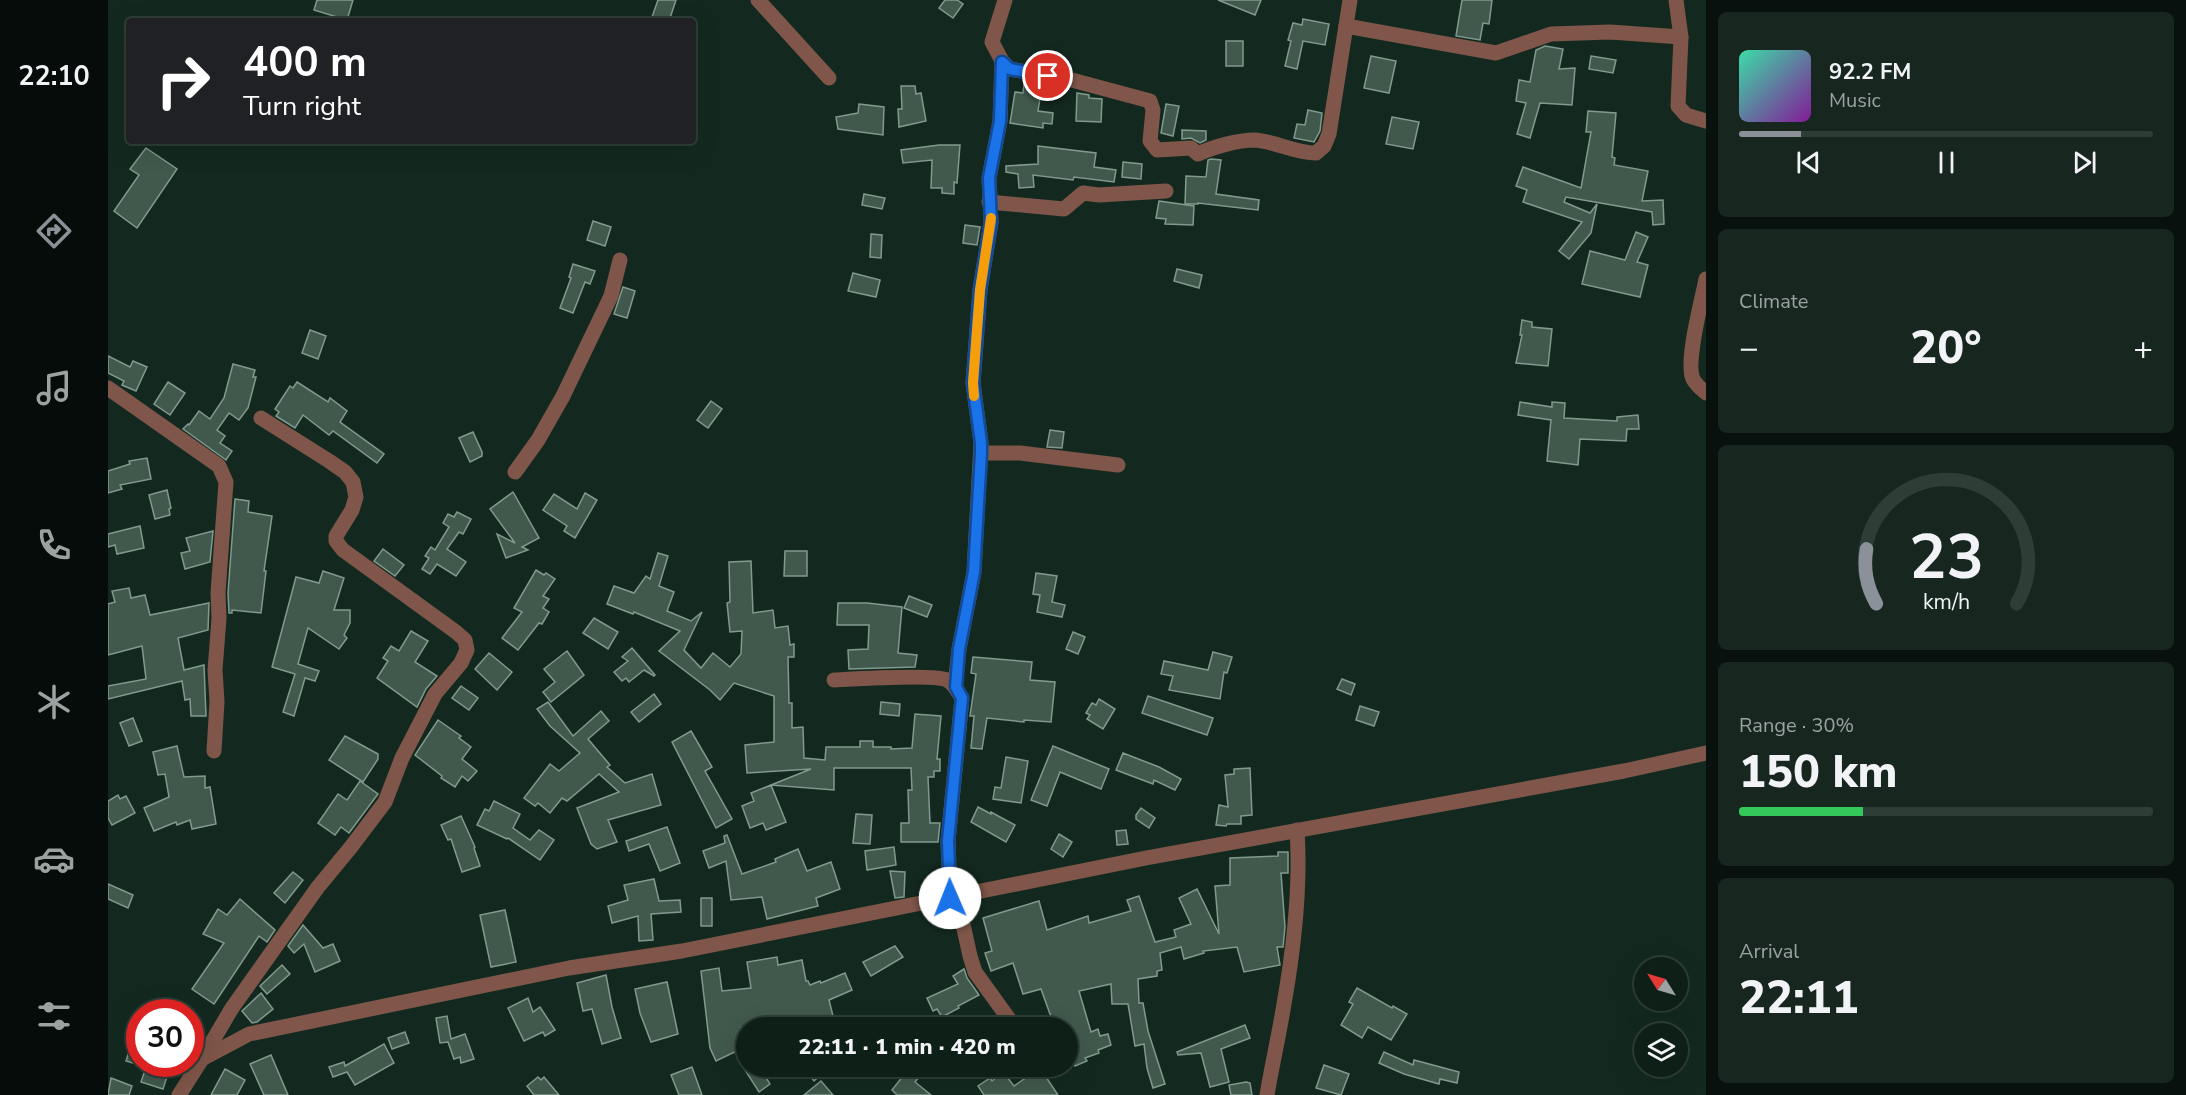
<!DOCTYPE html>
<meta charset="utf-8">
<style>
:root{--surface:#0e1f17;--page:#172720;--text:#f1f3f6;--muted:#9ba2a1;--line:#2e3d36;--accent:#8c9099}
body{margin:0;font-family:"Nunito Sans",sans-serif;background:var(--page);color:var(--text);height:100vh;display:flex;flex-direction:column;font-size:22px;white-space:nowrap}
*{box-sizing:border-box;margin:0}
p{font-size:20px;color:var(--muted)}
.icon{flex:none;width:33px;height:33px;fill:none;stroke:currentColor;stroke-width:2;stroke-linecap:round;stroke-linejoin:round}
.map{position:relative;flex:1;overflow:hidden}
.sheet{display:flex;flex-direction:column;gap:12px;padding:12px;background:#08110d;width:480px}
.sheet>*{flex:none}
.banner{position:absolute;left:18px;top:18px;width:570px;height:126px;border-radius:6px;box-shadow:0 6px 24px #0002,0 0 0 2px var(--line);background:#202124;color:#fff;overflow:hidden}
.needle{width:39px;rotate:307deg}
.tools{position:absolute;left:1526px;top:957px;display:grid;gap:12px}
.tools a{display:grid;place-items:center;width:54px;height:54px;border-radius:50%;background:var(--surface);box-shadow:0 6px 24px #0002,0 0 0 2px var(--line);font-size:30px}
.speed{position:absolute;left:18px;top:999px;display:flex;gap:12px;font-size:30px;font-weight:700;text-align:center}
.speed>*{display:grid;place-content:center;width:78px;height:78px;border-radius:50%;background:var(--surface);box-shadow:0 6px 24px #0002,0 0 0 2px var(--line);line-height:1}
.speed .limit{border:9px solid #d22;background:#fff;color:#111}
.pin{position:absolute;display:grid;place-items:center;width:51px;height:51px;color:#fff;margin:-26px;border:3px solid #fff;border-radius:50%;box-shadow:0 2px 6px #0007}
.me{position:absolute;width:66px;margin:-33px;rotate:359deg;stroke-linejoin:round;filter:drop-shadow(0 0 4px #0008)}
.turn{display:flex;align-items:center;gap:21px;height:126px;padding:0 18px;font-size:27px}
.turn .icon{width:78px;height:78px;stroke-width:2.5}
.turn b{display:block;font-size:42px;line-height:51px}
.big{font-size:45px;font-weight:800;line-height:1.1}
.sheet .card{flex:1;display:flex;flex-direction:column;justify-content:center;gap:9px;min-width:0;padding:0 21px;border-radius:9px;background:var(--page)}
.sheet .dial{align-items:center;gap:0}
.dial svg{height:156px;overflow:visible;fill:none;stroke:var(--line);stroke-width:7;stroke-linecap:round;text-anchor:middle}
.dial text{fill:var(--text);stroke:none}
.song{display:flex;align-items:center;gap:18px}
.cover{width:72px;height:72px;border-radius:9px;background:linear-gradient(135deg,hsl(160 70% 55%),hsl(290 70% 35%))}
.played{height:6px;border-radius:3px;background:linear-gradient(90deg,var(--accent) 15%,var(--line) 15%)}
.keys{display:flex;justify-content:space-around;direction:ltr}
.heat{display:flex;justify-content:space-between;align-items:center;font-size:33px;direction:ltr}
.charge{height:9px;border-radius:4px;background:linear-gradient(90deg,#34c759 30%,var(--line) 0)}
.trip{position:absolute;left:628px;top:1017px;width:342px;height:60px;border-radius:30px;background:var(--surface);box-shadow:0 6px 24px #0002,0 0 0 2px var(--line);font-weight:800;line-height:60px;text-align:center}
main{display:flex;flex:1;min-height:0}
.tabs{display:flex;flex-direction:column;width:108px;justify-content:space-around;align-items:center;background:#060c09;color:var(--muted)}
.tabs .icon{width:42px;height:42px}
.tabs .on{color:var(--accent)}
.tabs b{font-size:27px;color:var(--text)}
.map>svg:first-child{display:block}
.building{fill:#41594d;stroke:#809a8d;stroke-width:1.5}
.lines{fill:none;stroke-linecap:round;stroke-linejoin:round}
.minor{stroke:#7f5649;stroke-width:15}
.route-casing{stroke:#114b97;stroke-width:15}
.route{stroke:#1a73e8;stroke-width:10}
.slow{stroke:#f59e0b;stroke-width:10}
</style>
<main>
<nav class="tabs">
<b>22:10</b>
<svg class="icon on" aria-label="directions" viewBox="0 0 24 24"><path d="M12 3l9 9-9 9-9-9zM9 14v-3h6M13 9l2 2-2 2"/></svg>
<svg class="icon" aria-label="music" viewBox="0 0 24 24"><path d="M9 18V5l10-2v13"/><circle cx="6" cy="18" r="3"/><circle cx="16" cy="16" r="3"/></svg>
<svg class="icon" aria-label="phone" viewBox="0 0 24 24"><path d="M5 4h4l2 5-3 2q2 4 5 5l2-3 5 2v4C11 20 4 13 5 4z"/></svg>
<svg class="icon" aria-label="climate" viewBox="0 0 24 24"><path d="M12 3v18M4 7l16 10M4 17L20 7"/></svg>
<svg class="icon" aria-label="car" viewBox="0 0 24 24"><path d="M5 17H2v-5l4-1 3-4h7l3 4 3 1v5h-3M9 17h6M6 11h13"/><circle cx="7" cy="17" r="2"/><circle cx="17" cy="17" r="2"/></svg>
<svg class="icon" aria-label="filters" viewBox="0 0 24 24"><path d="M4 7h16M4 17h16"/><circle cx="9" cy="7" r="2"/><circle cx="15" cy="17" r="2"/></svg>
</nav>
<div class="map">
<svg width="1598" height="1095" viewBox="0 0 1598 1095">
<rect width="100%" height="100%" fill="#13291f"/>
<g class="building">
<polygon points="209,0 245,0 239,20 206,10"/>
<polygon points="550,0 568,0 561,21 544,17"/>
<polygon points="837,0 849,0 855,4 845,18 831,8"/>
<polygon points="1110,0 1153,0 1147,15"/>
<polygon points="1354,0 1384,0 1381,24 1375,23 1372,40 1348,36"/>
<polygon points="1195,19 1221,24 1217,45 1195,41 1189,69 1177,66 1183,41 1180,40 1185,23 1194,25"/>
<rect x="1118" y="41" width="17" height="25"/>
<polygon points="1437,46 1455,49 1451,69 1467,68 1464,105 1432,103 1422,138 1409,134 1418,103 1408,101 1411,80 1422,82 1428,50"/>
<polygon points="1263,56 1288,61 1281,93 1256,88"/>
<polygon points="1483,56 1508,60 1505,73 1481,69"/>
<polygon points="916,84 934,86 930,111 945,113 944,124 935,123 935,128 902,123 907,92 915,93"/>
<polygon points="793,86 807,86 808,94 813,93 818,121 791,127 790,109 794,109"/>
<polygon points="969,93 981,95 981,98 994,99 993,122 968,121"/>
<polygon points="751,104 776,107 775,135 730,129 728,117 750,113"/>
<polygon points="1058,104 1071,106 1065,136 1053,133"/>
<polygon points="1200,110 1214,113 1212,131 1206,142 1186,138 1189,124 1197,125"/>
<polygon points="1480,111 1508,113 1504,157 1507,158 1506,165 1540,171 1534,201 1555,200 1556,224 1545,225 1544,212 1458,197 1456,202 1482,213 1489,204 1483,233 1461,259 1451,251 1474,222 1415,202 1419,190 1408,186 1415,167 1473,188 1483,132 1478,132"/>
<polygon points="1284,117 1311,122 1305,149 1278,144"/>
<polygon points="1074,130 1098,131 1098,140 1092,143 1083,138 1074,139"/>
<polygon points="831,145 852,145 849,183 846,182 846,194 834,193 834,188 823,188 824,160 795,163 793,150"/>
<polygon points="930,146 988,153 986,167 1008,170 1006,182 966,177 965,180 925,175 926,187 911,188 910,174 898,172 898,166 930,164"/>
<polygon points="38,148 69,169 29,228 6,211 31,175 22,169"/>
<polygon points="1103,159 1113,160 1108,194 1151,200 1150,210 1090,203 1090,204 1077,204 1078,176 1098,177 1100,160"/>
<polygon points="1015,162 1034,164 1033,179 1014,177"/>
<polygon points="756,194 777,198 774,209 754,205"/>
<polygon points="1051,201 1086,206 1085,225 1057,224 1058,219 1048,218"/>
<polygon points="485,221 503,227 497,246 479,240"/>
<polygon points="857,225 872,227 869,245 855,243"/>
<polygon points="1528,232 1540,237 1529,262 1540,265 1532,297 1474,284 1482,251 1517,260"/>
<polygon points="763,234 774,235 773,258 762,257"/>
<polygon points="465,264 487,271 482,284 477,282 465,313 452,308 463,278 461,277"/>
<polygon points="1069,269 1094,275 1091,288 1066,281"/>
<polygon points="745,273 772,280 768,297 740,291"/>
<polygon points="515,287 527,291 519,318 506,314"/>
<polygon points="1414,320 1424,322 1424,327 1444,329 1440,366 1408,363 1414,335 1412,335"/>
<polygon points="202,330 218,336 210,359 194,353"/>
<polygon points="0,356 22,367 25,361 39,367 28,391 14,385 16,381 0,373"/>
<polygon points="125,364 147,370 145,377 148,377 140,408 131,420 121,413 109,430 117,436 112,443 124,451 118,460 75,429 80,424 81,425 91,411 102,419 116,398"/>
<polygon points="60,382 77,393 62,415 46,404"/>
<polygon points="189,382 220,402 222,398 239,411 232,422 276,454 269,463 225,431 221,435 195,415 187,428 168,416 171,412 167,409 182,386 185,388"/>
<polygon points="603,401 614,409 600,428 589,420"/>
<polygon points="1412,402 1444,407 1444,402 1457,403 1456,418 1509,421 1509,417 1530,415 1531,429 1519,429 1518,441 1472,439 1470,465 1439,461 1443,420 1410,415"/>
<polygon points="942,430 956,432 954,448 939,447"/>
<polygon points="365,432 374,452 374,456 362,462 351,438"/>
<polygon points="39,458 43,479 12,485 14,489 0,493 0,471 22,464 21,461"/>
<polygon points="59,490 63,508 61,509 62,515 47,519 41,495"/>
<polygon points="405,492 431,538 414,547 420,550 398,558 389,534 407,543 382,509"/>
<polygon points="477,493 489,500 467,538 456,531 459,526 435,510 446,494 469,509"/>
<polygon points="127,499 141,501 140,512 164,516 156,571 158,571 153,613 124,610 124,613 121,613 120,593"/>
<polygon points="349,512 363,519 355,534 351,532 339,549 358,562 348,576 329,564 322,574 314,569 321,558 317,556 323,547 327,550 341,527 335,523 340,514 346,517"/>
<polygon points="32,526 36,548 9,554 7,545 0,547 0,534"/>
<polygon points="105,531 102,562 77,569 73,553 82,551 78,538"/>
<polygon points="275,549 296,565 287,576 266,561"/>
<polygon points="677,551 699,551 699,576 676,576"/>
<polygon points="550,553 560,556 551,586 566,592 559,611 583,621 594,612 576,650 593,668 605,653 622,667 633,654 634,631 622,632 619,603 622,602 621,562 643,561 645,613 665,610 667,628 680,626 682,645 686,644 686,657 680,657 681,703 684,703 684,728 695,727 696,758 717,760 718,747 752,747 752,741 765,741 765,747 783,747 783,749 804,748 807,714 833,716 829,759 832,759 832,771 826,771 826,777 820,777 822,823 832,823 830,842 793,842 793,823 801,823 800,790 804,790 803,768 726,768 726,790 663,785 678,822 658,830 655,823 642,828 634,806 646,801 643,793 703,769 639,773 637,745 666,742 666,696 626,683 612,700 602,690 551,651 572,631 526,612 525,614 499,604 506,586 526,593 538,576 542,579"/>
<polygon points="428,570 436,575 438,573 447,579 435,596 441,599 435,608 441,612 434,624 431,623 410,650 394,638 414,612 406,608"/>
<polygon points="215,571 236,578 226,610 242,610 242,623 236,635 239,638 231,649 200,628 190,664 211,671 207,681 197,678 186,716 175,712 187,674 164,667 188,577 211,583"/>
<polygon points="928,573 949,576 944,602 957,605 954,617 929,612 932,595 925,594"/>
<polygon points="21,588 23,598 37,595 42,615 101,603 100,630 70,638 76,670 96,665 98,716 83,716 82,699 77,700 74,681 0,699 0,686 38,679 34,646 0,655 0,604 7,602 4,591"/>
<polygon points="801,596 824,605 819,617 796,608"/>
<polygon points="730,603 759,603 794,607 790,653 809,655 807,667 741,669 740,650 760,649 761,625 729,625"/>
<polygon points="486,618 510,632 500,649 475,633"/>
<polygon points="303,631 320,641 307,662 329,676 318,689 309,707 269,678 280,661 275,658 283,646 291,651"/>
<polygon points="965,632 977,637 970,654 958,649"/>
<polygon points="524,648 547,675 546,676 536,670 521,682 518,678 514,681 506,672 520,661 514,657"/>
<polygon points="459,651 476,675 443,702 435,692 447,682 436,669"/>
<polygon points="1105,652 1124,657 1119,673 1116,672 1112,699 1061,690 1065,676 1053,674 1056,661 1100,670"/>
<polygon points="381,653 404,672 389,690 367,669"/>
<polygon points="865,657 924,662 922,680 947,682 943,722 916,720 916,722 879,718 874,749 863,748 866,716 862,716 868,674 863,673"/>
<polygon points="1234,679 1247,684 1243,695 1229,689"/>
<polygon points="353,686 370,698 361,710 344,698"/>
<polygon points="546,694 553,704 531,722 523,712"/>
<polygon points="1040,696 1105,718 1099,735 1034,713"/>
<polygon points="991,699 1007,709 995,729 979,719 982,715 978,713 984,703 988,705"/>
<polygon points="440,702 465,736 493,711 501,721 480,739 502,765 499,767 517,783 544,774 553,805 500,820 509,842 489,849 483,844 469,808 511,792 491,774 459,801 454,798 442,813 430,803 427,806 416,798 442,764 451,771 472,753 442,726 429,709"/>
<polygon points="773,702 792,704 791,716 772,714"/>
<polygon points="1252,706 1271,712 1266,726 1248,720"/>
<polygon points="25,718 34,741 21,746 12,723"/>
<polygon points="330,720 353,736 351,738 363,747 354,759 369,771 360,781 354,776 347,787 333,778 334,776 307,755"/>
<polygon points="583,731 604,767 597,771 624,819 608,828 564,742"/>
<polygon points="237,736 270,754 270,759 255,782 221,760"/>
<polygon points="69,746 76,777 97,776 97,788 102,787 108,824 84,829 82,820 69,825 68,822 46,831 36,808 61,797 57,774 50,775 45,752"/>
<polygon points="945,746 1001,769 993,789 952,772 939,806 923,800"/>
<polygon points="1015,753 1051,767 1073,779 1067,790 1046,780 1045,784 1008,770"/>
<polygon points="898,757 920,761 913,803 885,799 887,787 893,788"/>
<polygon points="1142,768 1144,815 1133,816 1133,824 1119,824 1118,826 1108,825 1111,805 1120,807 1117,775 1126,774 1126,769"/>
<polygon points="252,781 270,794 241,833 233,827 227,835 210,823 230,794 239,800"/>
<polygon points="10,795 12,799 18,796 27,813 4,825 0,818 0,801"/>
<polygon points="386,801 412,814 405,828 422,840 431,830 446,840 432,860 400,838 399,839 369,825 377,809 381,811"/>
<polygon points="870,807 883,814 883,812 907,825 898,842 863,822"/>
<polygon points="1033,808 1047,818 1041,828 1028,819 1028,815"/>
<polygon points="748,814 764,815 762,844 745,843"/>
<polygon points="353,816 367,847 366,848 372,866 354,872 343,839 340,840 333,825"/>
<polygon points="559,827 572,863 552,871 541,844 521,851 518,841"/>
<polygon points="1018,830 1020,844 1009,845 1008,831"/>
<polygon points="951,834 964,842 955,857 943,849"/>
<polygon points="619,835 634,874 668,862 667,859 690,849 699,871 723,862 732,889 708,898 710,906 659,919 654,897 623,900 618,861 601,868 595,851 617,843 616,836"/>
<polygon points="786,847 788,865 759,870 757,851"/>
<polygon points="1170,852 1180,852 1180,873 1173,873 1177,927 1175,947 1169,947 1172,965 1136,972 1129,947 1095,951 1096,953 1076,959 1073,947 1052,953 1054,970 1049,971 1049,976 1030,979 1031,1003 1035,1003 1040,1031 1057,1084 1045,1088 1039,1068 1036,1044 1027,1046 1020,1004 1004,1004 1003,984 971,991 983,1032 990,1029 992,1036 1000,1034 1003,1045 990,1050 991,1053 977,1058 979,1061 967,1066 964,1060 960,1062 960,1028 947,1028 933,989 915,994 905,963 883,971 877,953 884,951 875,918 931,901 939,930 980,916 981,923 1023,911 1019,900 1031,896 1047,942 1068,937 1066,930 1083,924 1071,898 1089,889 1111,934 1107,886 1122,885 1122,858 1170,856"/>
<polygon points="782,871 797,872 796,897 787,898"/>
<polygon points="185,872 195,880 177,903 166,893"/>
<polygon points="546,879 551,901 572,900 573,912 543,914 545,940 531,941 530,916 504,923 500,906 520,900 516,885"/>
<polygon points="0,884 25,895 20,908 0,899"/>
<rect x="593" y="898" width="11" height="28"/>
<polygon points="132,899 167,930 159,942 151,936 106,1004 84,989 116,943 95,934 110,909 119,915"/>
<polygon points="397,910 408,962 383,967 372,915"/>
<polygon points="195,925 215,948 225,944 232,961 207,972 196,944 186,953 180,946"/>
<polygon points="787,946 795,957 763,976 755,962"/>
<polygon points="669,957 670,965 694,960 698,981 700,981 702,985 712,981 713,983 737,973 744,990 721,1000 728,1028 714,1028 716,1019 694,1024 692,1021 678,1028 633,1028 639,1041 639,1046 608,1061 602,1048 593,971 611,968 614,991 643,988 639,962"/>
<polygon points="174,965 182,974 159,994 152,986"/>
<polygon points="856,969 859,978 871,995 850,1006 851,1008 834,1017 829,1009 825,1011 819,998 850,984 845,976"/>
<polygon points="498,975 504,1007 513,1038 494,1044 484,1009 475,1011 469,983"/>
<polygon points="559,982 570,1034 543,1042 532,1013 527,989"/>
<polygon points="1249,988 1284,1008 1285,1006 1299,1014 1283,1040 1260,1027 1254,1038 1233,1025 1245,1004 1241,1002"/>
<polygon points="153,993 165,1009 149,1022 144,1023 134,1011"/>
<polygon points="420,998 425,1012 432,1007 447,1030 437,1036 435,1032 416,1041 400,1008"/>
<polygon points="339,1016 343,1039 357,1034 366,1059 353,1063 352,1057 346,1059 340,1042 332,1043 328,1018"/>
<polygon points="1137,1025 1142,1038 1113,1049 1121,1082 1102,1087 1093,1053 1070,1055 1069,1052"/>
<polygon points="29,1026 32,1027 32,1065 18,1061"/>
<polygon points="297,1032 301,1043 284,1049 280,1038"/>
<polygon points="276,1044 286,1063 247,1085 239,1072 225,1077 221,1067 236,1062 237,1066"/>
<polygon points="1276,1052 1305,1065 1306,1060 1351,1072 1349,1083 1332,1079 1331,1084 1296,1074 1271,1063"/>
<polygon points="163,1055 180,1095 156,1095 142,1064"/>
<polygon points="39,1064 63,1064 55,1089 33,1082"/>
<polygon points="1216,1065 1241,1074 1233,1095 1208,1088"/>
<polygon points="643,1066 651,1066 662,1084 651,1092 637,1070"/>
<polygon points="694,1066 723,1066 706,1081"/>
<polygon points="803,1066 810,1066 816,1071 807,1082 823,1095 789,1095 784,1090"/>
<polygon points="584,1067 594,1095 571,1095 563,1075"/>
<polygon points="932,1068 950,1095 876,1095 870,1086 882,1078 884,1081 895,1072 906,1086"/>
<polygon points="117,1069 137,1080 129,1095 103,1095"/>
<polygon points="430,1077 433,1080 436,1077 451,1095 426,1095 419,1086"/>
<polygon points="3,1078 24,1086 21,1095 0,1095"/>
<polygon points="713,1081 725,1095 696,1095"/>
<polygon points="1138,1082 1142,1083 1144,1095 1123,1095 1121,1085"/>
</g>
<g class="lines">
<g class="minor">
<polyline points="650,0 721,78"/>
<path d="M897,0l-13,42 10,19 8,8 58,10 82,22 3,9 -3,31 7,9 34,-2 7,6c15,-7 40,-14 56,-14 21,1 40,13 62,13l8,-7 5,-12 21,-134"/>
<polyline points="1568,0 1573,37 1570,106 1578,115 1598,121"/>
<polyline points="1238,26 1388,53 1443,34 1502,32 1573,37"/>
<polyline points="881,202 956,209 975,193 991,195 1058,191"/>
<path d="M1598,279c-4,21 -21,83 -13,100 3,6 8,10 13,14"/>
<polyline points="0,388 111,466 118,482 110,593 111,618 107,670 109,702 106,751"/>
<polyline points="873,453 912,453 1010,465"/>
<polyline points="407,472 430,440 455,396 503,296 512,260"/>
<path d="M726,680c20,-1 100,-6 113,0 7,3 11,12 15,18l-14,143 2,57"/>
<polyline points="847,687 851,649 866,572 873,443 865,383 872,290 883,222 881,178 892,121 894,61"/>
<polyline points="849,897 862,956 867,972 906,1026"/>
<polyline points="94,1059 124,1008 210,887 243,847 277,802 294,758 327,694 353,663 359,650 357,640 348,632 235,550 228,541 228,536 244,510 248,497 245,482 237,472 221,461 153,418"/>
<polyline points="71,1095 94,1059 141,1034 461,968 574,951 1038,858 1516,771 1598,753"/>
<path d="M1159,1095c5,-30 12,-60 17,-91 10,-57 17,-116 13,-174"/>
</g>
</g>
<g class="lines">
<defs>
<polyline id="route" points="842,898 840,841 854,698 848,687 851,649 866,572 873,453 873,443 865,383 872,290 883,222 881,178 892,121 894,62 902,69 940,76"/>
</defs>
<use href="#route" class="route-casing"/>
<use href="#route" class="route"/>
<polyline class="slow" points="866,396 865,383 872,290 883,218"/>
</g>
</svg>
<div class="tools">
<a><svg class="needle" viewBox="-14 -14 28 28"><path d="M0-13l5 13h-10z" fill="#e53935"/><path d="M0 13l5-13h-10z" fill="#9ba2a1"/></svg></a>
<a><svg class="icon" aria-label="layers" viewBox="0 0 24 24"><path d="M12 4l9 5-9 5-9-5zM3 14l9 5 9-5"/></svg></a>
</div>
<div class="speed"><div class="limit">30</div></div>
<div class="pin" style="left:940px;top:76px;background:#d93025"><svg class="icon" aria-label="arrive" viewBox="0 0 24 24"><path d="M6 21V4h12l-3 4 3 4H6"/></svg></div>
<svg class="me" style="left:842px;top:898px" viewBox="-20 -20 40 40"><circle r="19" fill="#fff"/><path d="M0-13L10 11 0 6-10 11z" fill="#1a73e8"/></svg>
<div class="trip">22:11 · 1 min · 420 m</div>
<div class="banner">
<div class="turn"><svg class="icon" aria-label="right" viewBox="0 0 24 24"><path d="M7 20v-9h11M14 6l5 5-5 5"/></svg><div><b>400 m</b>Turn right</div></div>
</div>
</div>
<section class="sheet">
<div class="card">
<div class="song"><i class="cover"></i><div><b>92.2 FM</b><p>Music</p></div></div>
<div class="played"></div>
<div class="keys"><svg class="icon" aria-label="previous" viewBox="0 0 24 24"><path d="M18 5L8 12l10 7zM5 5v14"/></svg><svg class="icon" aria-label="pause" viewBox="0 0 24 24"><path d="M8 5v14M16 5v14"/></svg><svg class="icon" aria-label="next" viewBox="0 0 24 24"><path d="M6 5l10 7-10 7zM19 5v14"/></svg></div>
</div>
<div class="card"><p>Climate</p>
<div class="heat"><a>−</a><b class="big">20°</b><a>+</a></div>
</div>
<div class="card dial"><svg viewBox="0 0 100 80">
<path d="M14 69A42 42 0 1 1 86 69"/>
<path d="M14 69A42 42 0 0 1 9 41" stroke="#8c9099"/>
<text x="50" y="56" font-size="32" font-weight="700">23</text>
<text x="50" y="72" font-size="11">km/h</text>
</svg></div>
<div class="card"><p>Range · 30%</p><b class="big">150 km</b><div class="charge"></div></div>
<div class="card"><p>Arrival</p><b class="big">22:11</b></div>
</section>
</main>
